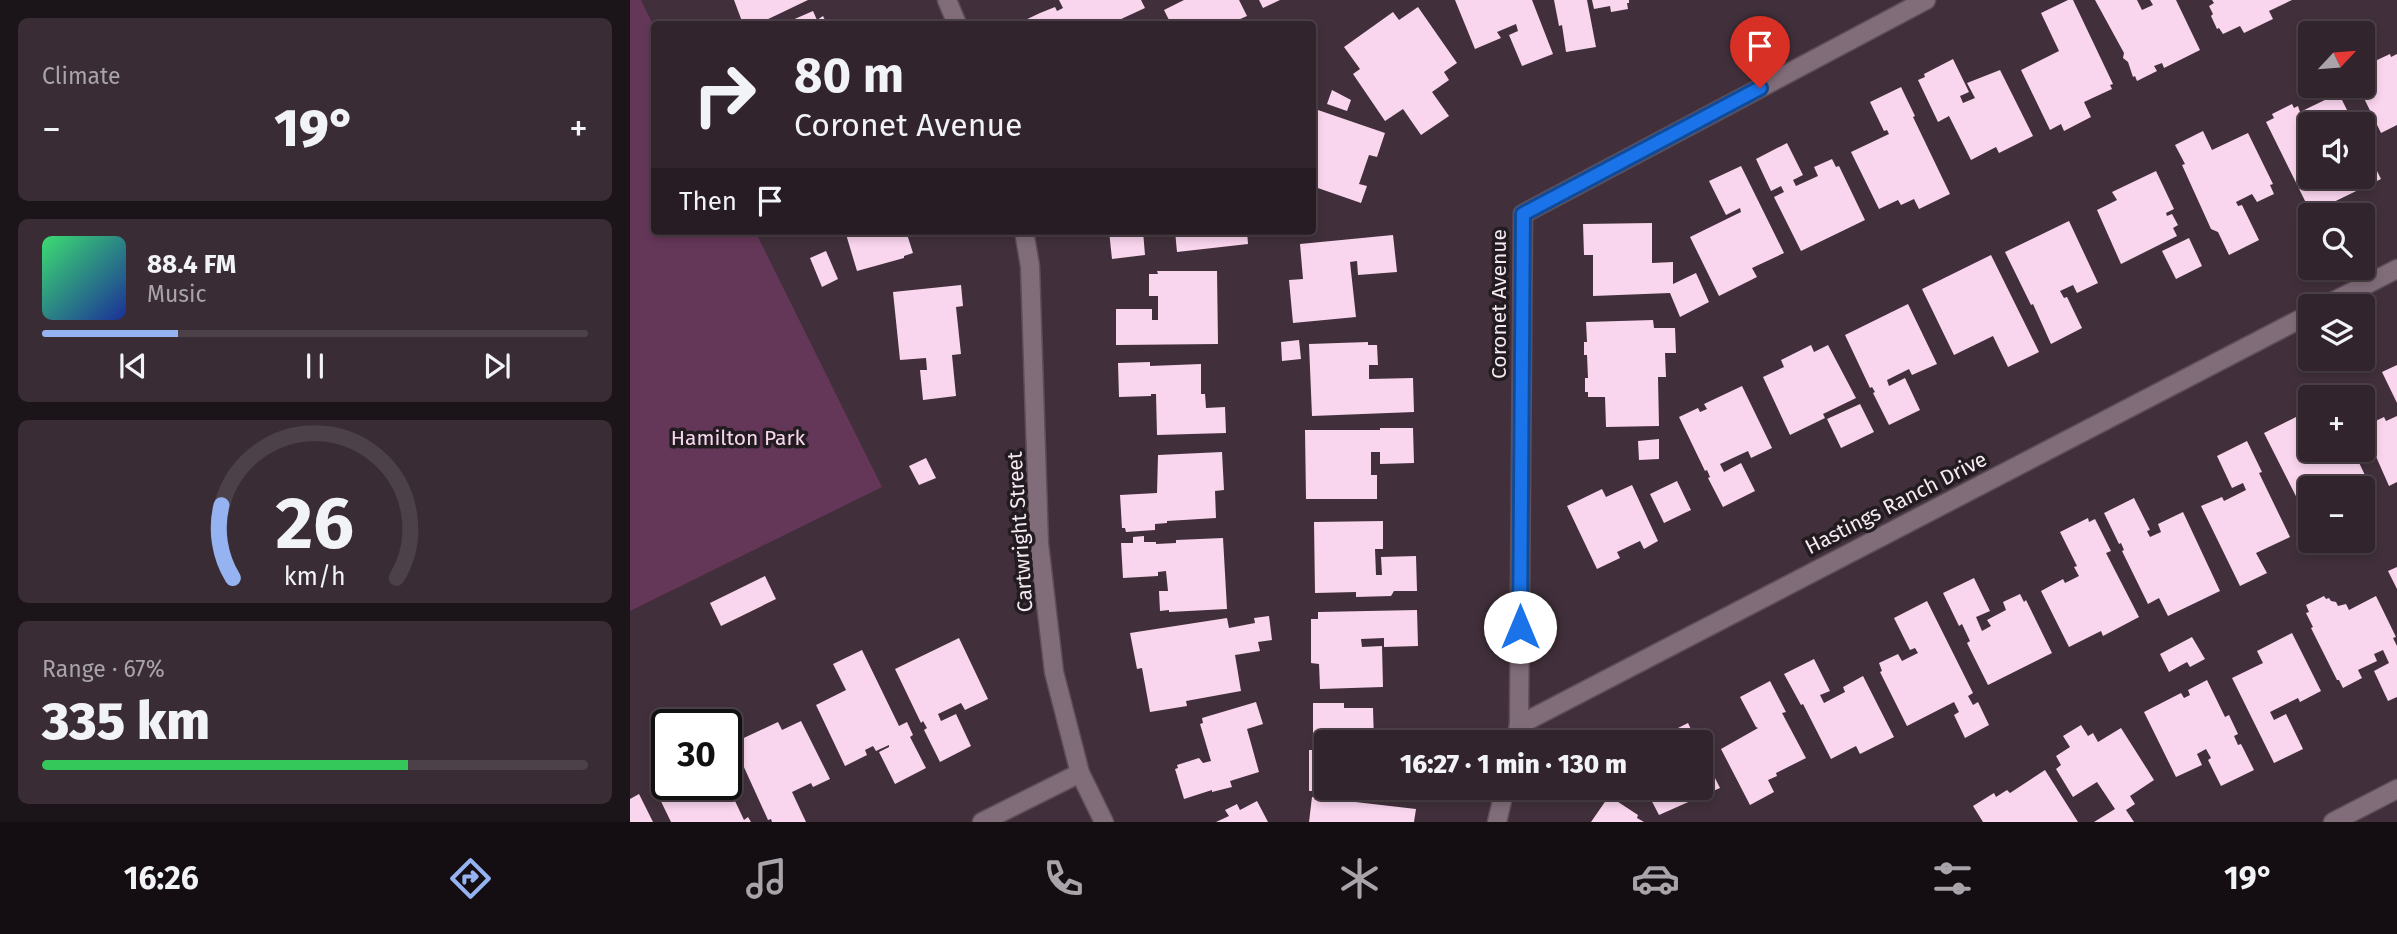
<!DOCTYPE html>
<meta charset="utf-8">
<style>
:root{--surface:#31242c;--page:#392c34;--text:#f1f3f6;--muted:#a8a4a9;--line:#4c4148;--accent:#95b2f1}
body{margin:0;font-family:"Fira Sans",sans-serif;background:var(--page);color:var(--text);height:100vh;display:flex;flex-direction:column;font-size:26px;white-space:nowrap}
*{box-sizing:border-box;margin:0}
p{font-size:23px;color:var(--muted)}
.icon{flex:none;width:38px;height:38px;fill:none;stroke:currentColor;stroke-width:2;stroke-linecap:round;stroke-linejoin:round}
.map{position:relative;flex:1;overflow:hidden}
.sheet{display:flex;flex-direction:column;gap:18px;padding:18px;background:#1b1418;width:630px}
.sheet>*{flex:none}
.top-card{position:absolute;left:21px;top:21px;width:665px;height:214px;border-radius:7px;box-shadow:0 4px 10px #0003,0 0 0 2px var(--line);background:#31242c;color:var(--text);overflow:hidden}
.needle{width:46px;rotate:64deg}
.controls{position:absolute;left:1668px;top:21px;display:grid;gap:14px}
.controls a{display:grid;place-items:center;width:77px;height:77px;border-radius:7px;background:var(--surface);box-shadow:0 4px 10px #0003,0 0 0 2px var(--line);font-size:35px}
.speed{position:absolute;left:21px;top:709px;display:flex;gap:14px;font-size:35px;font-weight:700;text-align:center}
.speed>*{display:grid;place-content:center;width:91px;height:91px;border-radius:50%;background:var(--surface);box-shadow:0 4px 10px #0003,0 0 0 2px var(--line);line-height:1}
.speed .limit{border:4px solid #111;border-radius:10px;background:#fff;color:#111}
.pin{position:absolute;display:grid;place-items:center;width:60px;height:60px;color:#fff;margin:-72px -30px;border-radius:50% 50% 50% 0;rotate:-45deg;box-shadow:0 0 7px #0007}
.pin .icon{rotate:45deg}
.me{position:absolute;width:77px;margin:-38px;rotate:0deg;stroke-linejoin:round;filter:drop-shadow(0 0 5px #0008)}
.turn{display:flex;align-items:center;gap:24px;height:147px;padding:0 28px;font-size:32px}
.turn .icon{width:91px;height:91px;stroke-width:2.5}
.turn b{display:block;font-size:49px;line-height:60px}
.then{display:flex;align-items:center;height:66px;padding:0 28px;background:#0003;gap:14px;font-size:26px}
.big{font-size:52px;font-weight:800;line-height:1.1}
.sheet .card{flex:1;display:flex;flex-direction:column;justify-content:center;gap:10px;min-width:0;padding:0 24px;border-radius:10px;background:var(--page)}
.sheet .dial{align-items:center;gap:0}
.dial svg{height:182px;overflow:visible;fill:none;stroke:var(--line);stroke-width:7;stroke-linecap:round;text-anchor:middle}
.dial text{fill:var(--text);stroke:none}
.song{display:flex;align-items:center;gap:21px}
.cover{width:84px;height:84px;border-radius:10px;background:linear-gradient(135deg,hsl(140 70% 55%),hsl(230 70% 35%))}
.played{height:7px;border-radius:4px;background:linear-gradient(90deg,var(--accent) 25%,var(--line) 25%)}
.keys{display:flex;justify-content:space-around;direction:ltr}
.heat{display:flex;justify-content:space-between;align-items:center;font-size:38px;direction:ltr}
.charge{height:10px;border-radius:5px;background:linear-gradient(90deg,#34c759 67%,var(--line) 0)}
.trip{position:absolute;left:684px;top:730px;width:399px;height:70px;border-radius:7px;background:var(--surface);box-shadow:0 4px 10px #0003,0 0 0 2px var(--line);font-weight:800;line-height:70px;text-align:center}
.tab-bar{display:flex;height:112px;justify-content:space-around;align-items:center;background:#140e12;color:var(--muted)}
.tab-bar .icon{width:49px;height:49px}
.tab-bar .on{color:var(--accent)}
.tab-bar b{font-size:32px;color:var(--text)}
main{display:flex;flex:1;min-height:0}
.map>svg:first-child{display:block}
.green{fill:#643758}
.building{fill:#fad5ee}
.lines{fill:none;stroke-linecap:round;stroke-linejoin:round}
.street-casing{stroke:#5d4e58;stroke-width:21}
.street{stroke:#816d7a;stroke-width:18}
.route-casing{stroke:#114b97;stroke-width:18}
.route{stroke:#1a73e8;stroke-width:12}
.labels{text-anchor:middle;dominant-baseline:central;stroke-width:7;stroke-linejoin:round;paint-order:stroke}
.street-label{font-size:21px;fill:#f5eaf1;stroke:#221b20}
.park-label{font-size:21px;fill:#f8d7ed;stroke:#221b20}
</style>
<main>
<section class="sheet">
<div class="card"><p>Climate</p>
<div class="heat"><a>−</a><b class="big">19°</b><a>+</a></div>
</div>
<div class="card">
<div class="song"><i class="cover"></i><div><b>88.4 FM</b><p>Music</p></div></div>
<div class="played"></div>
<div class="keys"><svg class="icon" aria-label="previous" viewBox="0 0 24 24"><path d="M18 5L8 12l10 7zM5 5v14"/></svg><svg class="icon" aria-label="pause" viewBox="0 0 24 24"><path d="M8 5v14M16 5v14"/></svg><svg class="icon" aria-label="next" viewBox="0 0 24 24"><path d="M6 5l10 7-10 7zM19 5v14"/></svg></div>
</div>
<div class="card dial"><svg viewBox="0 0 100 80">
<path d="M14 69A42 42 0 1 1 86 69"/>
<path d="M14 69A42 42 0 0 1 9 37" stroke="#95b2f1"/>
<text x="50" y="56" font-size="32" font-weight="700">26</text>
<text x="50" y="72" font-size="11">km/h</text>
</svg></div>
<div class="card"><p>Range · 67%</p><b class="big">335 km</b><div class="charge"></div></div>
</section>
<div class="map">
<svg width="1767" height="822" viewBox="0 0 1767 822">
<rect width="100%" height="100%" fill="#41303b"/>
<polygon class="green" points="0,0 11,0 24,27 24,231 125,231 252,487 0,611"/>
<g class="building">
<polygon points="104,0 178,0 128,24 113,24"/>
<polygon points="429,0 511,0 515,8 489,20 491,24 392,24 391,22 410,13 425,7 427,11 433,8"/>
<polygon points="554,0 609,0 617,16 599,24 541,24 534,10"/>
<polygon points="629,0 650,0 633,8"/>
<polygon points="825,0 902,0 923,54 892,66 879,35 888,31 886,24 867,32 871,38 845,49"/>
<polygon points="924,0 957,0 966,47 936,52 932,25 929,26"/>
<polygon points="962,0 999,0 999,3 997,3 998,9 981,12 980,6 964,9"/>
<polygon points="1438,0 1443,0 1483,84 1480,85 1482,89 1454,102 1461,117 1434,131 1431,124 1420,130 1391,70 1429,51 1411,13"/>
<polygon points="1465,0 1507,0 1512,10 1523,5 1520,0 1546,0 1570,50 1534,68 1532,63 1524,66 1527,71 1507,81 1505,76 1503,77 1498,62 1493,58 1494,53"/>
<polygon points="1582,0 1662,0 1639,11 1643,19 1614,33 1610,26 1593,34 1589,28 1587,29 1581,16 1583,14 1579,6 1584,3"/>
<polygon points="788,7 827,63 814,72 819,80 802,92 819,116 791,135 773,109 755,121 723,74 730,69 714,47 763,12 769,20"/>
<polygon points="183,11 187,20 193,16 197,24 162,24 160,21"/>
<polygon points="1760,54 1761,57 1767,54 1767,125 1751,133 1728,86 1732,86 1732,67"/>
<polygon points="1323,59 1339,92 1330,96 1333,103 1345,98 1337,83 1370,70 1403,136 1369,153 1366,147 1341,160 1319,116 1308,122 1288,80 1295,77 1294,74"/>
<polygon points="1271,87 1285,116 1283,117 1320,194 1289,209 1284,199 1271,205 1268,200 1249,209 1221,152 1259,134 1257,130 1254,131 1240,102"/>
<polygon points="702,90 721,100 717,111 697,104"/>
<polygon points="1710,96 1724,124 1680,124 1680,177 1732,177 1732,141 1751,179 1681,213 1636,122 1644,118 1642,114 1662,104 1664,108 1668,106 1670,112 1701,97 1703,99"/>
<polygon points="688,110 755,133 747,157 739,155 729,184 737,186 731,203 682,186 682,127"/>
<polygon points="1573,131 1582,150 1618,133 1643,184 1640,185 1644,194 1627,202 1622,194 1606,202 1608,206 1612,205 1629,240 1599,255 1588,232 1581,229 1552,165 1555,164 1545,145"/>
<polygon points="1157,143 1173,175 1163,180 1166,186 1188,176 1184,167 1202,159 1206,167 1209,166 1235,220 1171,251 1144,197 1154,192 1151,186 1141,191 1126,159"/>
<polygon points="1111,166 1154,253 1122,268 1127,277 1089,296 1060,237 1111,212 1110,208 1096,215 1079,181"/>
<polygon points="1526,171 1544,209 1536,213 1537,216 1542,214 1548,225 1543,228 1547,236 1491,264 1467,210 1487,200 1482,192"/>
<polygon points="1439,221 1468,283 1447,293 1443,285 1430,291 1434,298 1437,297 1452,328 1421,344 1403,304 1401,305 1375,252"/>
<polygon points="1022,223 1022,263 1043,262 1043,284 1066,273 1079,302 1050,317 1040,293 963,296 963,255 954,255 953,224"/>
<polygon points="215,231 276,231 283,253 274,256 274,258 227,271"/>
<polygon points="479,231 513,231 515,255 482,259"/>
<polygon points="545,231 617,231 618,244 547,252"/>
<polygon points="763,235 767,272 728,275 727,261 720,262 726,317 663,323 659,280 673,279 670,244"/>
<polygon points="1559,238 1572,266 1546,279 1532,251"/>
<polygon points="196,251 208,279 192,287 180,258"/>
<polygon points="1361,255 1409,352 1378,367 1363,336 1324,355 1292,289"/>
<polygon points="527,271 587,271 588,344 486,345 486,309 522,309 522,320 528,320 528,296 519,296 519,274 528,274"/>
<polygon points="331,285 333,306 326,307 331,354 322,355 326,396 293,400 290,370 297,370 296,358 270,360 263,292"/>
<polygon points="1278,304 1307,364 1282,375 1279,369 1257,380 1259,386 1275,378 1290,410 1259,425 1243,393 1245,392 1242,387 1240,388 1215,335"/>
<polygon points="1023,320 1024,328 1045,328 1046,353 1035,353 1036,377 1028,377 1029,426 976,427 975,397 958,397 958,392 955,392 955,378 958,378 957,355 954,355 954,342 957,342 956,322"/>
<polygon points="669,340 671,359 652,361 651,342"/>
<polygon points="738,342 738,345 747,345 748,365 739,365 739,379 783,378 784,412 682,416 679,344"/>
<polygon points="1181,345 1184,352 1198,345 1226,398 1193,414 1195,418 1160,435 1133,377 1154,367 1151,360"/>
<polygon points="520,362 520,366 571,364 571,394 575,394 576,408 595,407 596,433 527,435 526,394 521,394 521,396 489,397 488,363"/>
<polygon points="1767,365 1767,403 1752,372"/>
<polygon points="1112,386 1142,448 1121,458 1118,451 1090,464 1094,472 1111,463 1125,491 1093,507 1078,478 1080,477 1077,470 1075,471 1049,417 1068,408 1070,412 1077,409 1074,404"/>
<polygon points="1230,404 1244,432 1211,448 1197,419"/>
<polygon points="1680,410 1680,433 1671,415"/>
<polygon points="1767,416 1767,482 1759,486 1733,427 1754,417 1756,421"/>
<polygon points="1666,417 1683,456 1690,453 1688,450 1723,450 1743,492 1732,497 1732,488 1680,488 1680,524 1634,433"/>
<polygon points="750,428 783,428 784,463 750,464 750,452 741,452 741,475 747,475 747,499 676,499 675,430 750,430"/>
<polygon points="1029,439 1029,459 1009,460 1008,441"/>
<polygon points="1617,441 1632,472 1629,473 1660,537 1626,553 1637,573 1610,586 1571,506 1592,497 1594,501 1616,490 1613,483 1602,488 1587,456"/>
<polygon points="592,452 594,490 585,491 586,518 537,521 537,523 525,524 525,530 496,532 495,528 492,528 490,495 527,493 528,455"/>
<polygon points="296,458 306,478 289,485 279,466"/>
<polygon points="1047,481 1061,510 1034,523 1020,494"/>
<polygon points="1002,485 1028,541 1014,549 1010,541 987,552 990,558 967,569 937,506 972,489 976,497"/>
<polygon points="1504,498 1520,530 1517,531 1520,537 1531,532 1528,524 1553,512 1590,591 1538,616 1529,598 1518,604 1492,551 1494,550 1491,543 1489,544 1474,513"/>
<polygon points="1458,518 1459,522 1465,519 1481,551 1476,553 1509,617 1473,636 1471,631 1439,647 1411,591 1433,579 1435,583 1449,576 1444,567 1447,566 1430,532"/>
<polygon points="753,521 753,549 745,549 746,575 752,575 751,557 786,556 787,591 764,591 761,596 726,597 726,592 685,593 684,522"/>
<polygon points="514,536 514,542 526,542 526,544 546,543 546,540 593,538 597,609 539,612 539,610 530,611 529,591 538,591 536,571 528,572 528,576 493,578 491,543 503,543 503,537"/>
<polygon points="1767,567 1767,589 1758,571"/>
<polygon points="135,576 146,599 91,626 80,603"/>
<polygon points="1344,578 1360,611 1346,617 1352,631 1361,626 1357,620 1376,610 1373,602 1390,594 1394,602 1396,600 1422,653 1358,685 1337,643 1340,641 1332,624 1329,626 1313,593"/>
<polygon points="1694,596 1696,599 1699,598 1701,601 1706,602 1708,606 1716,604 1719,610 1746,596 1766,637 1763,638 1767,646 1767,697 1758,701 1744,671 1759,663 1753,650 1744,654 1747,661 1728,670 1732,678 1713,688 1709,680 1707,680 1681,628 1683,627 1676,613 1679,612 1676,605"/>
<polygon points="1297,601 1343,693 1338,696 1343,705 1348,702 1359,725 1335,738 1324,715 1329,712 1324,702 1277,726 1250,672 1252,671 1249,663 1268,654 1272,661 1288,653 1285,648 1280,650 1264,618"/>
<polygon points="787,610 788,646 754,647 754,638 731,639 732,647 752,646 753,687 690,689 689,664 681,663 681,619 688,619 688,612"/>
<polygon points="639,616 642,640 628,642 630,651 605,655 611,691 556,701 557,706 520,712 512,668 507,669 500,633 597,618 599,628 625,623 624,618"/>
<polygon points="1662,633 1691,691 1670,702 1668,698 1640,712 1644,720 1656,714 1673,749 1644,763 1602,678 1633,663 1627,651"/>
<polygon points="1562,637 1575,659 1560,667 1557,662 1539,672 1530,654"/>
<polygon points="329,638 358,699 335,710 331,703 308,714 311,721 326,714 341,746 310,762 294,730 297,728 293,721 291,723 265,669"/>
<polygon points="232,650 269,726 277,722 283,735 280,737 296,768 265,784 249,752 259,747 259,745 246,751 243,746 235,750 237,755 215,766 186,705 216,690 203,664"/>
<polygon points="1184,659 1200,691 1190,695 1194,703 1215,692 1213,687 1233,676 1264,737 1230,754 1226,746 1201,759 1173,704 1171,705 1154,674"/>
<polygon points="1577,680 1595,717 1599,715 1608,734 1604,736 1608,745 1611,744 1624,770 1591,786 1578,760 1581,758 1576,749 1567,754 1572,765 1546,777 1514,712 1551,693 1554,698 1560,695 1558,690"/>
<polygon points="1140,681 1156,712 1152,713 1176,758 1146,773 1147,776 1138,780 1144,792 1120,805 1091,749 1128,728 1126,727 1110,697"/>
<polygon points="626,702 633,724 617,729 629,772 600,781 602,787 582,792 582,790 554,799 545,769 548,768 547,765 569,758 573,763 581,761 570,724 573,723 572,718"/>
<polygon points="683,703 714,703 714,708 743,708 744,742 696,742 697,791 679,791 679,750 683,750"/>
<polygon points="171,721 200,779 183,787 181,783 162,792 176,822 142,822 141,819 138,820 103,743 148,722 152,730"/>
<polygon points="1058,723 1067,742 1037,742 1045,738 1042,731"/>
<polygon points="1451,725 1458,736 1463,733 1468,742 1491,728 1524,780 1500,796 1505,804 1496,810 1504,822 1464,822 1485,809 1467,782 1443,797 1426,769 1431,765 1426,756 1440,747 1433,736"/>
<polygon points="1071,750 1090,788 1029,815 1015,788 1071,788"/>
<polygon points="1415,770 1448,822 1353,822 1343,806 1364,793 1366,797 1377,790 1380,793"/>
<polygon points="37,781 37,784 97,784 114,820 118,817 121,822 41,822 24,787"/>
<polygon points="9,794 23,822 0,822 0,799"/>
<polygon points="979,796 1008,815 1007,818 1014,822 961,822"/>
<polygon points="682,797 786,809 784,822 679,822"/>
<polygon points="627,801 638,822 586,822 599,816 595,810 607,804 610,810"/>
</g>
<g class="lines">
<defs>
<g id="street">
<polyline points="317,0 327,24"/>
<polyline points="394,231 400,266 409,544 424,672 450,773 474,822"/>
<polyline points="1694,306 1767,269"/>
<polyline points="889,725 893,214 1296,0"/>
<polyline points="885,742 889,725 1680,314"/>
<polyline points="352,822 450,773"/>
<polyline points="867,822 875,788"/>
<polyline points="1703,822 1767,789"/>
</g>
</defs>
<use href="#street" class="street-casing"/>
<use href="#street" class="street"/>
</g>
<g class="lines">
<defs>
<polyline id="route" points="890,627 893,214 1130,88"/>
</defs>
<use href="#route" class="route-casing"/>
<use href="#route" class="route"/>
</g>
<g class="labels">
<g class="street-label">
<text transform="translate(869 304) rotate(-90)">Coronet Avenue</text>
<text transform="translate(1266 503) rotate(-27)">Hastings Ranch Drive</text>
<text transform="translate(390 532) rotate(-94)">Cartwright Street</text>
</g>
<g class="park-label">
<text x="108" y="438">Hamilton Park</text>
</g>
</g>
</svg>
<div class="controls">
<a><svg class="needle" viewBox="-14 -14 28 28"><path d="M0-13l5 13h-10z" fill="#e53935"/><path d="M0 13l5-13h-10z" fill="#a8a4a9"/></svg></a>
<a><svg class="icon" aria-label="sound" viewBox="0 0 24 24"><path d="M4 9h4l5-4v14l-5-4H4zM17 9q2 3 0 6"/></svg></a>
<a><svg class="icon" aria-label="search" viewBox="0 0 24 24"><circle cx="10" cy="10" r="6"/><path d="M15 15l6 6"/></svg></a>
<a><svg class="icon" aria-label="layers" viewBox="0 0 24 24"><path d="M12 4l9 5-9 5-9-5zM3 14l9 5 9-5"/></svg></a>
<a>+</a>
<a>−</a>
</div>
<div class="speed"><div class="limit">30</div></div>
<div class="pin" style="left:1130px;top:88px;background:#d93025"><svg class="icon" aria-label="arrive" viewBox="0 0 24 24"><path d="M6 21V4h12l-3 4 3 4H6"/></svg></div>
<svg class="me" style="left:890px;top:627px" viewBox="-20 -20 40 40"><circle r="19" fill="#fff"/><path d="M0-13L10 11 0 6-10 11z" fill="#1a73e8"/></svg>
<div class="trip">16:27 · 1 min · 130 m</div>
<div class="top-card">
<div class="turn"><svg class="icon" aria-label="right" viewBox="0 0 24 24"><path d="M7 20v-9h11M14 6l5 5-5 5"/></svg><div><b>80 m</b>Coronet Avenue</div></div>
<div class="then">Then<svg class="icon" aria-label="arrive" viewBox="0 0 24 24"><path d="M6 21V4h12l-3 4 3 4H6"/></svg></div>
</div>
</div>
</main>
<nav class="tab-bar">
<b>16:26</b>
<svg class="icon on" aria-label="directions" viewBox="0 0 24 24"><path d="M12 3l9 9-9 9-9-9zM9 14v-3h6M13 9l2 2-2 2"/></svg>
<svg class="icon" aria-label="music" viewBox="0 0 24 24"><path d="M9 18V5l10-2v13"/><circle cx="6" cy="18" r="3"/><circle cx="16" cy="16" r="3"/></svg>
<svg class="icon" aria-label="phone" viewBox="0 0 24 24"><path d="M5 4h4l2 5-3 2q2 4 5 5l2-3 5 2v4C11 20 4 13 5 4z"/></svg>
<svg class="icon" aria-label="climate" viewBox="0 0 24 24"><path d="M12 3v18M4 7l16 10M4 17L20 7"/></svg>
<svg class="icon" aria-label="car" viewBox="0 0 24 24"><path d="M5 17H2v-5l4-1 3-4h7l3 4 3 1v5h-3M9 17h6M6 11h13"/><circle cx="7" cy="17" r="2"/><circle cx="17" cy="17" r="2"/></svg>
<svg class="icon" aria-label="filters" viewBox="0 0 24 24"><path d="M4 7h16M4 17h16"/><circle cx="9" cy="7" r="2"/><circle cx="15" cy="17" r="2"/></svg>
<b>19°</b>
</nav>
